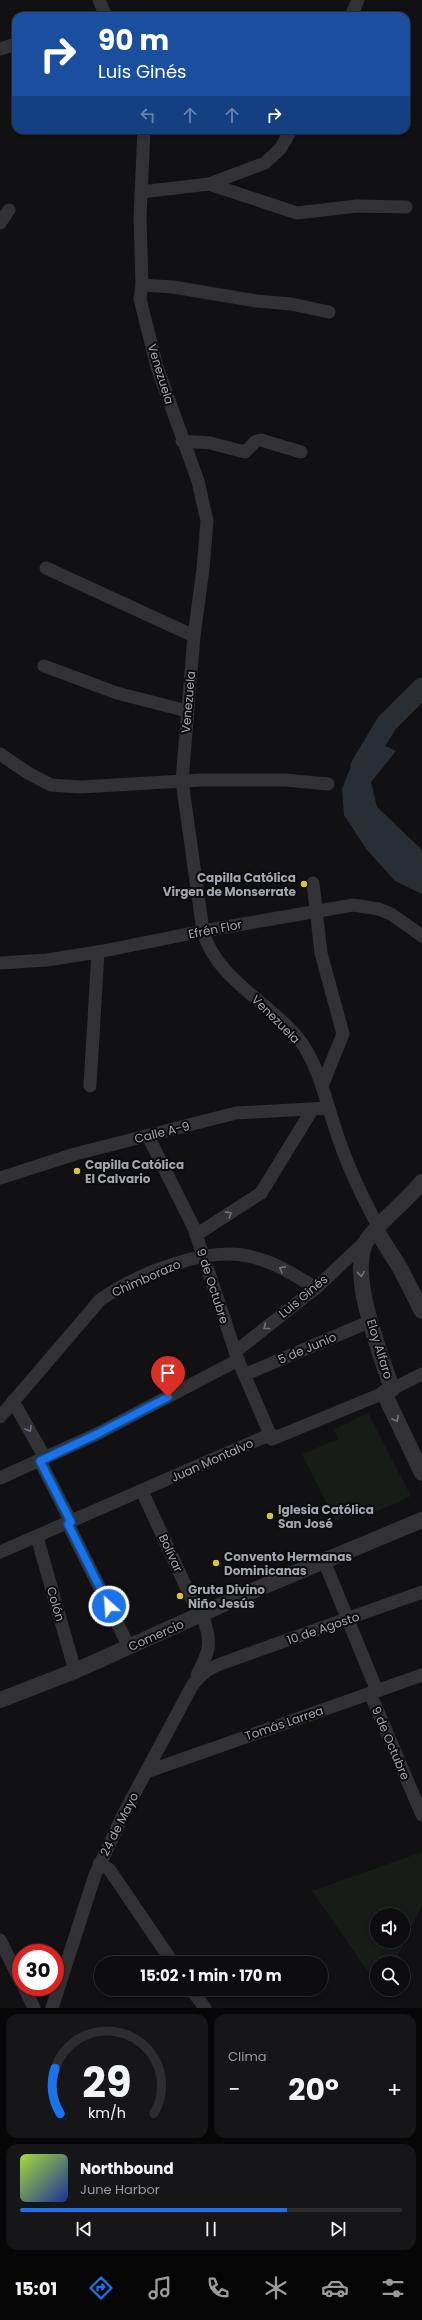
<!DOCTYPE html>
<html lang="es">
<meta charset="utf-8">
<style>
:root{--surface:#0d0c0e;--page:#161517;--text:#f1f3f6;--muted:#9a9b9e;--line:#2d2c2e;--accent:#1a73e8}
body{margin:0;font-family:Poppins,sans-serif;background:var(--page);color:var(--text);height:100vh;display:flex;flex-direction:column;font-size:15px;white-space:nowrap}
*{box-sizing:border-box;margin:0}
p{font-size:13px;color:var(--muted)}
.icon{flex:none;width:22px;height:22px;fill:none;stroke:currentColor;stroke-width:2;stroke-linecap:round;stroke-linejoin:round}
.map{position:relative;height:2008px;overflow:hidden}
.panel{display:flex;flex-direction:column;gap:6px;padding:6px;background:#070708;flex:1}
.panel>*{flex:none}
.hud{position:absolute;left:12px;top:12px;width:398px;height:122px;border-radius:12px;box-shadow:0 2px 6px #0003,0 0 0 1px var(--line);background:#1a4fa0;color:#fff;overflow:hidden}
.tools{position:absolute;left:370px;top:1908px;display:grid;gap:8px}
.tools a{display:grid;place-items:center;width:40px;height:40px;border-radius:50%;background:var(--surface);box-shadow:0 2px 6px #0003,0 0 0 1px var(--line);font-size:20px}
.speed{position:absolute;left:12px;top:1944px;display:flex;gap:8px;font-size:20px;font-weight:700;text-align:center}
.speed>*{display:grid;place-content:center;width:52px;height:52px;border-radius:50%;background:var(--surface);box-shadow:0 2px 6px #0003,0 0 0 1px var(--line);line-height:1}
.speed .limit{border:6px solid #d22;background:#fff;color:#111}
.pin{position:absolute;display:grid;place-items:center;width:34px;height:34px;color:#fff;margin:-41px -17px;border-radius:50% 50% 50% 0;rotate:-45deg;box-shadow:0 0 4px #0007}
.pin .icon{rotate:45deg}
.me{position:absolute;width:44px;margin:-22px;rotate:334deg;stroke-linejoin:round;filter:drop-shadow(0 0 3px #0008)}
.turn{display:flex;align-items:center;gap:14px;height:84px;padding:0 20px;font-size:18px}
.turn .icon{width:52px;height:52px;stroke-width:2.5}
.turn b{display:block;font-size:28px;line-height:34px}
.lanes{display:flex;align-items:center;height:38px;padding:0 20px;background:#0003;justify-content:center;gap:20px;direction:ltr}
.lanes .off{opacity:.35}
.big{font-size:30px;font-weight:700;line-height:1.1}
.panel .widget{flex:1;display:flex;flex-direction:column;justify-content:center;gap:6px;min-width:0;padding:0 14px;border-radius:12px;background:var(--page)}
.panel .dial{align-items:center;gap:0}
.dial svg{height:104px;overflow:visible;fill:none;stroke:var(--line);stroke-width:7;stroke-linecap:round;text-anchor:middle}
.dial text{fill:var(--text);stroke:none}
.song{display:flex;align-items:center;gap:12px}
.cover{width:48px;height:48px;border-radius:6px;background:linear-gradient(135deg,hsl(80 70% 55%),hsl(230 70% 35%))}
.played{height:4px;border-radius:2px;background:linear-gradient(90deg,var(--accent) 70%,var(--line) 70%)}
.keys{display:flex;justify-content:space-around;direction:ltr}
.heat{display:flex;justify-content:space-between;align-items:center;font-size:22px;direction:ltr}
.panel .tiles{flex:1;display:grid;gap:6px;grid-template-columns:1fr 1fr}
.widget:last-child{grid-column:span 2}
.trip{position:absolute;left:94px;top:1956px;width:234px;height:40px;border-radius:20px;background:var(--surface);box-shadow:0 2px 6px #0003,0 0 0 1px var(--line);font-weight:700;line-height:40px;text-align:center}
.menu{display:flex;height:64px;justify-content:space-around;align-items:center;background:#050506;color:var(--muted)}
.menu .icon{width:28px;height:28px}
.menu .current{color:var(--accent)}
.menu b{font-size:18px;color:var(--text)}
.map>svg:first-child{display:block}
.green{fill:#171c19;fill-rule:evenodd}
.water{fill:#292d34}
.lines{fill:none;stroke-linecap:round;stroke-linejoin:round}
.river{stroke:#292d34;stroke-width:21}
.minor{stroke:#323236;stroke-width:13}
.tertiary{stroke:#323236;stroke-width:16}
.oneway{stroke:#70717a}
.route-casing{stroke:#114b97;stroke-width:10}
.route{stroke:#1a73e8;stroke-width:7}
.poi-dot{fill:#dac340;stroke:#0c0c0d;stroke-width:1.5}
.labels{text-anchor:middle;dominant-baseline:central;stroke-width:4;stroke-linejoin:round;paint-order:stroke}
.street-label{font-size:12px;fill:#a3a5b1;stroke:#0c0c0d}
.poi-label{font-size:12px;font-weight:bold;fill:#a3a5b1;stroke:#0c0c0d;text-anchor:start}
</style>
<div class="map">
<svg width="422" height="2008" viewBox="0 0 422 2008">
<rect width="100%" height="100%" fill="#111012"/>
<g class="green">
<polygon points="368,1413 411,1496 376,1512 371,1503 336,1521 302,1454 338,1439 334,1430"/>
<path d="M422,1852v52l-27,58 -18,1v14l-3,3 -62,-89zM377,1915h26v26h-26z"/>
</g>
<polygon class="water" points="367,737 396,751 371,782 377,807 422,850 422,894 395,881 367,850 344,815 342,789 355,756"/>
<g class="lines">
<polyline class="river" points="361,766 387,723 422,688"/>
<g class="minor">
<polyline points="99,0 106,16"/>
<polyline points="351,16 358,0"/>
<polyline points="0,49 16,44"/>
<path d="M144,130l-4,88 2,67 -2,14 17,68 41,114 9,40 -4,48 -9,67 -12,145 21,150c13,48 65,70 95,107 20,25 27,60 37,90 11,35 26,67 44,100"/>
<polyline points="209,184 297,213 357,206 406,207"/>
<polyline points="141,192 209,184 265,163 280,149 291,130"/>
<polyline points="0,223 9,210"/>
<polyline points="142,285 173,287 257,301 291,304 329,312"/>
<polyline points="182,441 210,443 245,452 256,441 261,440 301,452"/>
<polyline points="46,568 194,636"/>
<polyline points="44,666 117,693 187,711"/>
<polyline points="0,754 28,773 51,785 80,787 201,780 285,780 328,784"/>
<polyline points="313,883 321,953 343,1034 322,1086"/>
<polyline points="0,963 47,960 98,952 203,931 353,905 379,909 391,914 422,936"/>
<polyline points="90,1086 98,952"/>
<polyline points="148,1136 194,1228 238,1360 272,1439"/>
<polyline points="0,1178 75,1154 236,1113 329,1108"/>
<polyline points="196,1235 261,1193 312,1110"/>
<polyline points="235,1352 316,1288 368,1239"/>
<polyline points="244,1375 371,1321"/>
<polyline points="13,1401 45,1458"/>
<path d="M0,1417l100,-117c36,-26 108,-55 152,-43 23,5 44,19 64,31"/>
<polyline points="40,1461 71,1522 68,1524 129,1647"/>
<polyline points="0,1478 97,1434 238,1360"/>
<polyline points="142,1491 199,1615"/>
<polyline points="37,1537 75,1671"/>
<polyline points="0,1552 271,1434 272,1439 384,1393 422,1374"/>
<polyline points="324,1561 377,1691"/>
<path d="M197,1675c14,-26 15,-33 5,-61"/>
<polyline points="370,1693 422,1815"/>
<polyline points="146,1772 422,1675"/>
<polyline points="99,1864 109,1869 173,1963"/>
<polyline points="0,1940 21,1982"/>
<polyline points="24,1987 34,2008"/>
<polyline points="191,1989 205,2008"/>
<path d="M52,2008l43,-133 29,-62 68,-127c9,-12 17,-18 31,-23l199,-71"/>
</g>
<g class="tertiary">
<path d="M422,1182c-16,19 -37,35 -53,55 -24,31 12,117 23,152l-8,4 38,80"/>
<polyline points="376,1230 400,1268 422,1311"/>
<polyline points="0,1700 75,1671 264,1586 422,1520"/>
</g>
</g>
<defs><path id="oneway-chevron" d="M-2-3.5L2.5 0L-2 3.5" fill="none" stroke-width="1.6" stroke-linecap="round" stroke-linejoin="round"/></defs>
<g class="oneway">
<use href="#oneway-chevron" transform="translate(229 1214) rotate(-32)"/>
<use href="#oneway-chevron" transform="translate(282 1269) rotate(-152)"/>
<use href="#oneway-chevron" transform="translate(361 1274) rotate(84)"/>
<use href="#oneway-chevron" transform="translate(266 1327) rotate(142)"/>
<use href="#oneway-chevron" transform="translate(396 1419) rotate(64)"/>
<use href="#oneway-chevron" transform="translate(29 1429) rotate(61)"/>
</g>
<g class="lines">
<defs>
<polyline id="route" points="109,1606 68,1524 71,1522 40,1461 97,1434 168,1397"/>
</defs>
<use href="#route" class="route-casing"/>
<use href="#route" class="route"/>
</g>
<g class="poi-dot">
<circle cx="304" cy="884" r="4"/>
<circle cx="77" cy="1171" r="4"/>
<circle cx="270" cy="1516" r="4"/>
<circle cx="216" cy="1563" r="4"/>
<circle cx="180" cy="1596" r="4"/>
</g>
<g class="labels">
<g class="street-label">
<text transform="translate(161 374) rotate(73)">Venezuela</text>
<text transform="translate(188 702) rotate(-85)">Venezuela</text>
<text transform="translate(215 929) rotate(-11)">Efrén Flor</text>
<text transform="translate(276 1019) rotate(45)">Venezuela</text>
<text transform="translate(162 1132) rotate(-14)">Calle A-9</text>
<text transform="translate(146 1278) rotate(-24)">Chimborazo</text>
<text transform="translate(213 1286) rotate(72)">9 de Octubre</text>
<text transform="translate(303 1296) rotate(-40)">Luis Ginés</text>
<text transform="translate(307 1348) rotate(-23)">5 de Junio</text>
<text transform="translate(380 1349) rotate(73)">Eloy Alfaro</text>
<text transform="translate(212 1460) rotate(-24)">Juan Montalvo</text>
<text transform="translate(171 1553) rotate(65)">Bolívar</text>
<text transform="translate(56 1604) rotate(74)">Colón</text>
<text transform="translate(323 1628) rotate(-19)">10 de Agosto</text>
<text transform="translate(156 1635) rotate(-24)">Comercio</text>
<text transform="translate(284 1723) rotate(-19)">Tomás Larrea</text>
<text transform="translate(391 1743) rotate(67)">9 de Octubre</text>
<text transform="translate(119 1824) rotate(-63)">24 de Mayo</text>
</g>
<g class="poi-label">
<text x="296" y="877" text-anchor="end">Capilla Católica<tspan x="296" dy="14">Virgen de Monserrate</tspan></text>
<text x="85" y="1164">Capilla Católica<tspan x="85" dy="14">El Calvario</tspan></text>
<text x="278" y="1509">Iglesia Católica<tspan x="278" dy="14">San José</tspan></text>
<text x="224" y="1556">Convento Hermanas<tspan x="224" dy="14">Dominicanas</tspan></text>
<text x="188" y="1589">Gruta Divino<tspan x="188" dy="14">Niño Jesús</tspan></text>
</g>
</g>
</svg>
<div class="tools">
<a><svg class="icon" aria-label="sound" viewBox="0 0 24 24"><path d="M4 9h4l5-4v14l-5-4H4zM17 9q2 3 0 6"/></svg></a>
<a><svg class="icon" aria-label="search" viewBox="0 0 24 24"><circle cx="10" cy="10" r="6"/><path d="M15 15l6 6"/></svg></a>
</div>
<div class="speed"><div class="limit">30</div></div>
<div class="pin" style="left:168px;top:1397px;background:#d93025"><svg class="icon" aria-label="arrive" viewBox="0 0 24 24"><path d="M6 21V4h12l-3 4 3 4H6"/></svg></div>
<svg class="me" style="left:109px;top:1606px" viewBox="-20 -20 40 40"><circle r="17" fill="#1a73e8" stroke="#fff" stroke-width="3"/><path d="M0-11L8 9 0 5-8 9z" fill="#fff"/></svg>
<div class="trip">15:02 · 1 min · 170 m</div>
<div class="hud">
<div class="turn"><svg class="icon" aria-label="right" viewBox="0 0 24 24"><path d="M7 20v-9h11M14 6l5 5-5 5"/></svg><div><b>90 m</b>Luis Ginés</div></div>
<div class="lanes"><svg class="icon off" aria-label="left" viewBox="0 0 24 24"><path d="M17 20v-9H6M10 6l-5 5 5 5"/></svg><svg class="icon off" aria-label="ahead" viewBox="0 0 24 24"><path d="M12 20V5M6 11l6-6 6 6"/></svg><svg class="icon off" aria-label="ahead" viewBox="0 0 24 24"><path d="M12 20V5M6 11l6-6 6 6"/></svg><svg class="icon" aria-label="right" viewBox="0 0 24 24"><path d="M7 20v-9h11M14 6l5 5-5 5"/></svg></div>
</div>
</div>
<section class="panel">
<div class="tiles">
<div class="widget dial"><svg viewBox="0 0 100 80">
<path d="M14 69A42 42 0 1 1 86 69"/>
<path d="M14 69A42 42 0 0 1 10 34" stroke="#1a73e8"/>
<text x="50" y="56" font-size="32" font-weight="700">29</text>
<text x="50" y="72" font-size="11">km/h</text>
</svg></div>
<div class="widget"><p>Clima</p>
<div class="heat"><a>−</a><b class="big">20°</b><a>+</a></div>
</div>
<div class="widget">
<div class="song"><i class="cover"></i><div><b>Northbound</b><p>June Harbor</p></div></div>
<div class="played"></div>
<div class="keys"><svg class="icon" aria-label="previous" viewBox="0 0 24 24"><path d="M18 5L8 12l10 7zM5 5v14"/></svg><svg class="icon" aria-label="pause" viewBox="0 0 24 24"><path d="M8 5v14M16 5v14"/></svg><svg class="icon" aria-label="next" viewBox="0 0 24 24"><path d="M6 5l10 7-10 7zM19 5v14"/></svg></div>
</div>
</div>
</section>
<nav class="menu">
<b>15:01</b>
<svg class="icon current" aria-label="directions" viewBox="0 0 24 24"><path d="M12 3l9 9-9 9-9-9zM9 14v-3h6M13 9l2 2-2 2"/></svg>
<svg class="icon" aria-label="music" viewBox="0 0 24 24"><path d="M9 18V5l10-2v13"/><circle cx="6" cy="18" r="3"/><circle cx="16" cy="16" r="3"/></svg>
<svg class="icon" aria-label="phone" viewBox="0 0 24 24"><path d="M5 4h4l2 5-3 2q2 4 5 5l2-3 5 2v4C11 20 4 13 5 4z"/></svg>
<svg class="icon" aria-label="climate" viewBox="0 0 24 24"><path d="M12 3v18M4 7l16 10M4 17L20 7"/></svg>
<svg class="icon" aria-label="car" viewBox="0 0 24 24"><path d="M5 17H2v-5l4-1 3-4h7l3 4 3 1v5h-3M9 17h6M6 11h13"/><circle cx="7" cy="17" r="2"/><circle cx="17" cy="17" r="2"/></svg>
<svg class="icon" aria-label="filters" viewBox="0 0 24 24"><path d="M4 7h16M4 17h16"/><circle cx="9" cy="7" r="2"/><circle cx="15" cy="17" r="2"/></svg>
</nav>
